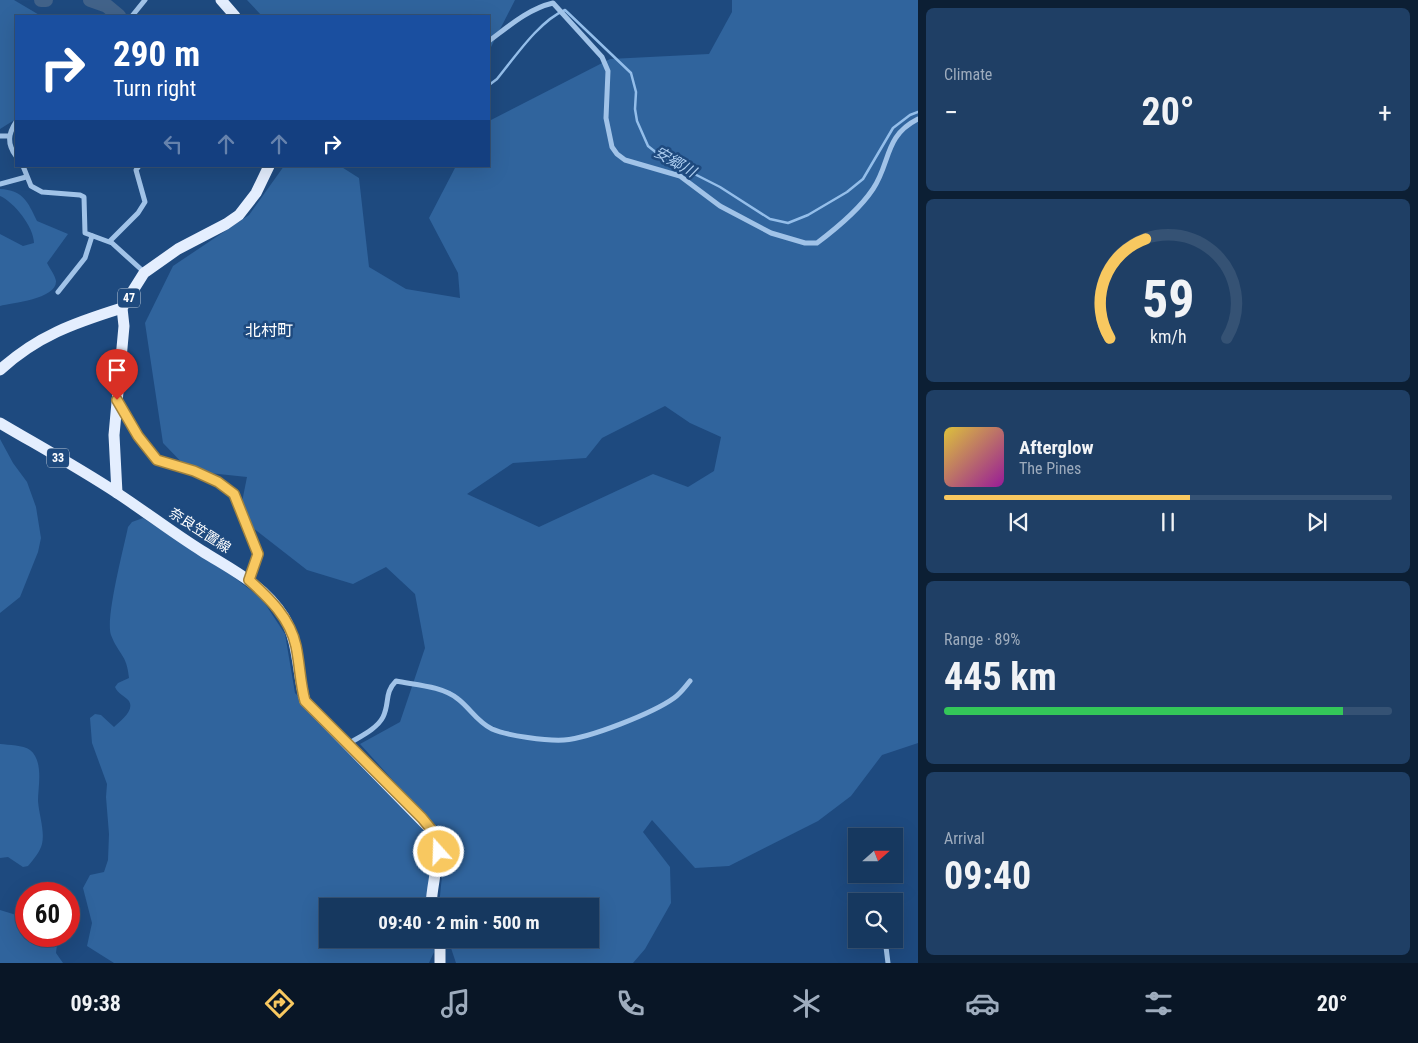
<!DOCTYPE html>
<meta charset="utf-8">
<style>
:root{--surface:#16385f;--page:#1f3f65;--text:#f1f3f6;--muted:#9eacbd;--line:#355274;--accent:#f8c860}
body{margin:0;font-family:"Roboto Condensed","Noto Sans JP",sans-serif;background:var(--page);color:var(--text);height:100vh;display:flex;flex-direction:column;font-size:19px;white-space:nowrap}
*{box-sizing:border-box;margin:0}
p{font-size:16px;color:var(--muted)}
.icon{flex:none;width:28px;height:28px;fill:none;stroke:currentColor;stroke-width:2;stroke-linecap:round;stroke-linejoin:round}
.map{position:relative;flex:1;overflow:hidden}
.details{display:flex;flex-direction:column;gap:8px;padding:8px;background:#0c1f34;width:500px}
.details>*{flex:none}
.guide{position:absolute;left:15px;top:15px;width:475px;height:152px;border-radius:0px;box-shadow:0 5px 20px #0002,0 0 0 1px var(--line);background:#1a4fa0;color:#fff;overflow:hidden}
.needle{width:32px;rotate:69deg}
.buttons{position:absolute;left:848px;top:828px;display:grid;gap:10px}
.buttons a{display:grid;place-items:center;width:55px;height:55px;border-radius:0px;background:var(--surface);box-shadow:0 5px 20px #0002,0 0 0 1px var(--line);font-size:25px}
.speed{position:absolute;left:15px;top:882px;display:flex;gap:10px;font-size:25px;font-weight:700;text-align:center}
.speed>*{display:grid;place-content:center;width:65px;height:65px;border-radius:50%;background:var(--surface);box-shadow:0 5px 20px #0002,0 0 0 1px var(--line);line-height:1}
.speed .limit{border:8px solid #d22;background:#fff;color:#111}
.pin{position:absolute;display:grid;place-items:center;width:42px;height:42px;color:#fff;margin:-51px -21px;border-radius:50% 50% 50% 0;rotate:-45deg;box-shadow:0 0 5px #0007}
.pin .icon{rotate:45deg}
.me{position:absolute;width:55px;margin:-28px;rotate:340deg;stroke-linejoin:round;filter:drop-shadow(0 0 4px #0008)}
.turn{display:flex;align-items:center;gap:18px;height:105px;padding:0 15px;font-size:22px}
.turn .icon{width:65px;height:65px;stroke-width:2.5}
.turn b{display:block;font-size:35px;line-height:42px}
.lanes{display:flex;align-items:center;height:48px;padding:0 15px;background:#0003;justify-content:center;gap:25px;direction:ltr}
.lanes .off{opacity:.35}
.big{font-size:38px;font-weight:700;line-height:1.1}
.details .card{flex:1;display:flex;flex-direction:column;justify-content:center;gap:8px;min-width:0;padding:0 18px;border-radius:8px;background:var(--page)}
.details .dial{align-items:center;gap:0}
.dial svg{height:130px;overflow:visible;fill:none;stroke:var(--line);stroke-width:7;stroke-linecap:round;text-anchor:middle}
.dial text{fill:var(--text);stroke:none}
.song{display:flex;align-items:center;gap:15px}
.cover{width:60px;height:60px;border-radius:8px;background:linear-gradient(135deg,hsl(50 70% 55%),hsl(300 70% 35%))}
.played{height:5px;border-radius:2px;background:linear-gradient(90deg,var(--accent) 55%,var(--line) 55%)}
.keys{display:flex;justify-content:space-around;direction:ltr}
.heat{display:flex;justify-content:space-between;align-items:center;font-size:28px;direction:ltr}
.charge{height:8px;border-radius:4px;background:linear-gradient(90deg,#34c759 89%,var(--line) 0)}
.trip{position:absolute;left:319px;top:898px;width:280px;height:50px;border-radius:0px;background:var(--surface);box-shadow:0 5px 20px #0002,0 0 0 1px var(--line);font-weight:700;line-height:50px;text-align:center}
.menu{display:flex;height:80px;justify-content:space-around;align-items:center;background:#091626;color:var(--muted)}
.menu .icon{width:35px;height:35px}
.menu .selected{color:var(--accent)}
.menu b{font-size:22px;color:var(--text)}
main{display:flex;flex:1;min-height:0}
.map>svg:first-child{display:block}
.green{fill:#30649d;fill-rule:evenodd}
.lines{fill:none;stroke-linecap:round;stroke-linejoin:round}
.stream{stroke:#94beea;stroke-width:2.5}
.river{stroke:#42638a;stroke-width:14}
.street{stroke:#a1c3e8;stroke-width:5}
.primary{stroke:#e4eefe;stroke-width:11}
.route-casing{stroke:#a1823e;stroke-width:12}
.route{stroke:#f8c860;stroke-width:9}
.labels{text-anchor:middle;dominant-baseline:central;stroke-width:5;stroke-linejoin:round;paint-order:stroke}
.shield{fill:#1e4a7f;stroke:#bcc9d9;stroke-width:1}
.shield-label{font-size:12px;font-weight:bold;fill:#fff}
.street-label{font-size:14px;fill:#fff;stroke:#1e4a7f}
.water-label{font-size:15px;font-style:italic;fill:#accdf0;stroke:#1e4a7f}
.quarter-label{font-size:16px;fill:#fff;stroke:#1e4a7f}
</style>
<main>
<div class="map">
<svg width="918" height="963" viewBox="0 0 918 963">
<rect width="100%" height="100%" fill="#1e4a7f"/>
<g class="green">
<polygon points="0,0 14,0 41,16 16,16 16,119 0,129"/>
<polygon points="247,0 515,0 489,51 489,16 262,16"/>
<path d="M732,0h186v743l-36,12 -31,41 -33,25 -89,45 -34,2 -43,-48 -9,12 27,35 1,36 -26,46 -12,14h-177l-8,-24h142v-33h-151l6,-61 -6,-14 -79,-87 40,-22 25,-74 -10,-54 -29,-27 -33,17 -46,-14 -68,-53 8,-40 -57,-6 -27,-28 -18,-120 28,-57 76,-51 35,-49h56l19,12 10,89 37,22 54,9 -2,-25 -29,-55 27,-52h33v-45l121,-62 99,-5 23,-42zM665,406l25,17 31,14 -7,34 -26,16 -35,-13 -114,53 -72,-33 46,-31 73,-5 16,-20z"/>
<path d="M0,189c23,1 28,13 37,32l31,13 -21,29c3,6 8,12 9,18 1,18 -44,22 -56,25v-72l23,12 11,-3c0,-16 -20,-41 -34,-47z"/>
<polygon points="0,439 13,463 27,482 36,507 41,538 38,552 20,597 0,613"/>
<path d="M143,518l88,57 31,24 23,35 10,59 134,138 6,22 -8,53h-99v33h105l1,13 -5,11h-315l-27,-17 5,-23 -9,-35 7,-13 14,-3 4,-12 1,-26 -3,-37 1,-13 -15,-41 -2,-25 5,-4 6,1 13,12c6,-6 21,-16 15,-26 -4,-5 -11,-7 -14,-14l3,-4 11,-5c-2,-24 -11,-24 -18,-43 -6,-16 13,-88 17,-108l4,-5z"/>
<path d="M0,744c9,1 23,1 30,6 14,11 8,37 8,51 1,14 7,30 4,43 -2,8 -9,16 -14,22l-5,1 -15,-10 -8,1z"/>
<polygon points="0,910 26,918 26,936 58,936 56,953 63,963 0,963"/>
</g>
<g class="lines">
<path class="stream" d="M489,85l8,-6c18,-22 42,-58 68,-69l66,63 5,19 -1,17 2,12 11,25 15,12 57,29 50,32 18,4 20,-8 39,-23 16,-13 30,-51 17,-13 8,-3"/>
<g class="river">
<polyline points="41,0 46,0"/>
<polyline points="90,0 107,6 119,16"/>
</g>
<g class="street">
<polyline points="132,16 145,0"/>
<path d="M489,41c20,-15 39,-32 64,-38l49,54 6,14 -2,47 6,29 5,7 8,6 55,16 40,30 51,27 34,10h12c20,-15 42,-33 56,-54 18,-27 11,-53 45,-70"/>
<path d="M16,122c-8,12 -9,22 0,34"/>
<polyline points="0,136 9,136"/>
<polyline points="23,166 31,186 42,192 80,195 84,197 85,233 112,243 144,272"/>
<polyline points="0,184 26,177"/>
<polyline points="110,241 138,213 145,202 136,170 139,166"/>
<polyline points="58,292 85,258 92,236"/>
<polyline points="119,402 138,436 157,460 194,471 218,482 234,494 258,554 249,579"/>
<path d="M348,744c11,-7 29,-15 35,-27 7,-14 1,-24 13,-36 20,4 46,5 62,18 12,9 19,23 34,30 16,7 55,12 72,11 26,-2 89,-27 110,-42 7,-5 11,-11 16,-17"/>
<polyline points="885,939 888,963"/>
</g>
<g class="primary">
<polyline points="221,0 235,16"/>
<path d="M0,370c37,-34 74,-47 122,-62"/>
<path d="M0,423c39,23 79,45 117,70 29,19 56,40 85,58 30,19 62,34 82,66 15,25 13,56 21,84l130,133c6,27 -3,46 -4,72"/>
<polyline points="117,493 114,435 124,326 122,308 144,273 178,249 226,224 239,215 256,193 269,166"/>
<polyline points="440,939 440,963"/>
</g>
</g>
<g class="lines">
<defs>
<path id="route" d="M117,400l21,36 19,24 37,11 24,11 16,12 24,60 -9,26c20,18 41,38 47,66 4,19 4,37 9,55l117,117 13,16 4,18"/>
</defs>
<use href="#route" class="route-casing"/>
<use href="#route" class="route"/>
</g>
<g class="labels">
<g class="shield">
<rect x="118" y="288.5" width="22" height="19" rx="4"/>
<rect x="47" y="448.5" width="22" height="19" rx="4"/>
</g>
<g class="shield-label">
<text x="129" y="298">47</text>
<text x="58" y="458">33</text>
</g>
<g class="street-label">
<text transform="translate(200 530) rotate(33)">奈良笠置線</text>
</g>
<g class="water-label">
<text transform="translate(675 162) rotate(30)">安郷川</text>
</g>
<g class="quarter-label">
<text x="269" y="330">北村町</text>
</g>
</g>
</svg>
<div class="buttons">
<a><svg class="needle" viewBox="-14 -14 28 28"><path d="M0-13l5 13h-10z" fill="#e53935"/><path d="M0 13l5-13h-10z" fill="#9eacbd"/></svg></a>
<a><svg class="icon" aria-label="search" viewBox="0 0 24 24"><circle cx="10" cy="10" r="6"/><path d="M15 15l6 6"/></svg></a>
</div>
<div class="speed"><div class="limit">60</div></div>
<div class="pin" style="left:117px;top:400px;background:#d93025"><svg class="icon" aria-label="arrive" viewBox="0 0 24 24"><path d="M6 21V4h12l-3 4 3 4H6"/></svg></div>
<svg class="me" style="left:439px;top:852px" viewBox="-20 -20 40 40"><circle r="17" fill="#f8c860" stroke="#fff" stroke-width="3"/><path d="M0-11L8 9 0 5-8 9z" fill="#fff"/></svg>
<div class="trip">09:40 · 2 min · 500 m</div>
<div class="guide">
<div class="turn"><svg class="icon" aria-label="right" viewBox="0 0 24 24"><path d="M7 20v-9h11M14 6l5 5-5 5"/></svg><div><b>290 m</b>Turn right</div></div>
<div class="lanes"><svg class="icon off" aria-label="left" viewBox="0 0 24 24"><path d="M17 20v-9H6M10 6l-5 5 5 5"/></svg><svg class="icon off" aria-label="ahead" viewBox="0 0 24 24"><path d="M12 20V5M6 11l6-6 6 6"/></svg><svg class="icon off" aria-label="ahead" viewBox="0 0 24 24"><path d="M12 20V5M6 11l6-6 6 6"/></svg><svg class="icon" aria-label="right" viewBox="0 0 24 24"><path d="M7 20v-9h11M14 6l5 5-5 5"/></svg></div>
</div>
</div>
<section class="details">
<div class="card"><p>Climate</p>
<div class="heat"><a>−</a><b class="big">20°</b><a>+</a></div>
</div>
<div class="card dial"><svg viewBox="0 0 100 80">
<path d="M14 69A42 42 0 1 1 86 69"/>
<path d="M14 69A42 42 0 0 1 36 8" stroke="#f8c860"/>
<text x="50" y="56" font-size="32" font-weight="700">59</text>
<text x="50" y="72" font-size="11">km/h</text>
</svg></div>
<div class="card">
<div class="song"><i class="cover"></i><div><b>Afterglow</b><p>The Pines</p></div></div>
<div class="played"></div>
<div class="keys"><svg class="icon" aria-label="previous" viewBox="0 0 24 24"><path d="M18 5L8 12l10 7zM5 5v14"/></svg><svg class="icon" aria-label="pause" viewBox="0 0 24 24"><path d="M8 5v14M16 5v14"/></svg><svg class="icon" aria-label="next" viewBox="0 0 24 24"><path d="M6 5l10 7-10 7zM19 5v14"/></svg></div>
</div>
<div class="card"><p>Range · 89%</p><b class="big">445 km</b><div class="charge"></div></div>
<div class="card"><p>Arrival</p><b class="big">09:40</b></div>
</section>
</main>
<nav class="menu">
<b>09:38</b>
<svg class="icon selected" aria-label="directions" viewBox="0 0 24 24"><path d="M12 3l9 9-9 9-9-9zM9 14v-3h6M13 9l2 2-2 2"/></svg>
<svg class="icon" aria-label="music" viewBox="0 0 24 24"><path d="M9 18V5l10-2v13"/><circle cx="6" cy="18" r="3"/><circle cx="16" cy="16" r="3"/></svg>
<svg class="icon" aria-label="phone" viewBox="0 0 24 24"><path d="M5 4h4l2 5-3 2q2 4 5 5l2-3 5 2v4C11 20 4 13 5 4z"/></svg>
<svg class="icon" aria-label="climate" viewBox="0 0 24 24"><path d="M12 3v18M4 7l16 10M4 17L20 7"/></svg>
<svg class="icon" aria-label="car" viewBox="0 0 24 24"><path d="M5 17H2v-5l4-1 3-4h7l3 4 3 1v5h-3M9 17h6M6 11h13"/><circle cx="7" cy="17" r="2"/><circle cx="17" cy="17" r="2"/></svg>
<svg class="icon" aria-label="filters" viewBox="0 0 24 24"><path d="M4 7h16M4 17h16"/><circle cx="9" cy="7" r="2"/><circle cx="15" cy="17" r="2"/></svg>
<b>20°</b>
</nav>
